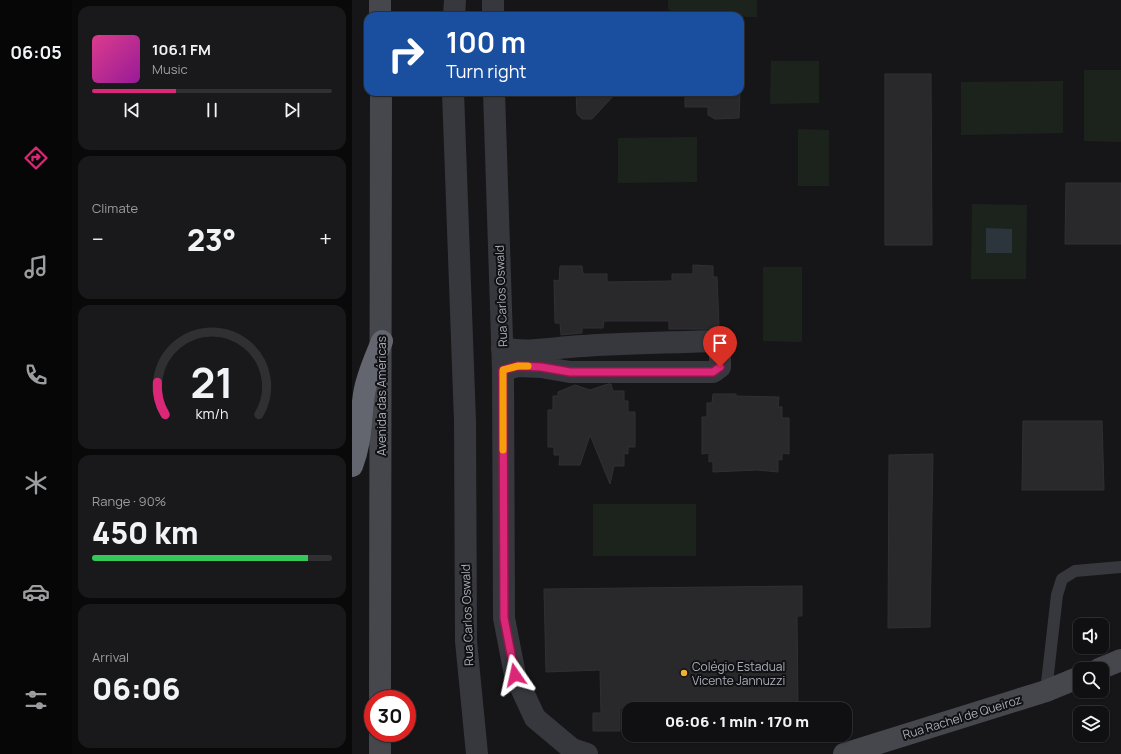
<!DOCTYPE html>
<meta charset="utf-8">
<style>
:root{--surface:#101012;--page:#19191b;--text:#f1f3f6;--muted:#9c9d9f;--line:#303032;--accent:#db2777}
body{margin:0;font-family:Manrope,sans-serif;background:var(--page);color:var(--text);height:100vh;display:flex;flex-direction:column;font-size:15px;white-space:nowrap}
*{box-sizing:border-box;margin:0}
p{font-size:13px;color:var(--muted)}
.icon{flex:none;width:22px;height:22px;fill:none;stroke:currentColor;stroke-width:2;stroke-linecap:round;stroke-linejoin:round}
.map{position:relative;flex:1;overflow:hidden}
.details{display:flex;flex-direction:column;gap:6px;padding:6px;background:#09090a;width:280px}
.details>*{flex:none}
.guide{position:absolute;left:12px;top:12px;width:380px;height:84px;border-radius:12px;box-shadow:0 1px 3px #0004,0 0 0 1px var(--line);background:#1a4fa0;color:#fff;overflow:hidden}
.buttons{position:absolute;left:721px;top:618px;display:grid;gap:8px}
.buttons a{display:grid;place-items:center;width:36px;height:36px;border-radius:8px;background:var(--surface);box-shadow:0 1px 3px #0004,0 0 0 1px var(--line);font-size:20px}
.speed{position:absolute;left:12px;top:690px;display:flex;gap:8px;font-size:20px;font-weight:700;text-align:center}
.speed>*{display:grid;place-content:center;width:52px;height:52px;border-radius:50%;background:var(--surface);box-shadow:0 1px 3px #0004,0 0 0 1px var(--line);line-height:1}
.speed .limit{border:6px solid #d22;background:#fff;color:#111}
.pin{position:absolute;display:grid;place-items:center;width:34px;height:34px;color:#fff;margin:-41px -17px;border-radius:50% 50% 50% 0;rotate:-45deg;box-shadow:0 0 4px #0007}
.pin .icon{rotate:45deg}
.me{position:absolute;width:44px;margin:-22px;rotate:349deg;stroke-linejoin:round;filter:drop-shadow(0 0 3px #0008)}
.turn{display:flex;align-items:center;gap:14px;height:84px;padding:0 16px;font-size:18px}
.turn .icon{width:52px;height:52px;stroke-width:2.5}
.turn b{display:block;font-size:28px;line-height:34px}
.big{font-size:30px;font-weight:800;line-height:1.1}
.details .tile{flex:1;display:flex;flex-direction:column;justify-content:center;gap:6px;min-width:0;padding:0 14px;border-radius:12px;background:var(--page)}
.details .dial{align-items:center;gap:0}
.dial svg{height:104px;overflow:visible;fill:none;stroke:var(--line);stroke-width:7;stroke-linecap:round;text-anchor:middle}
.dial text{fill:var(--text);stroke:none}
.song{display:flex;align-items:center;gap:12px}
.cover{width:48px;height:48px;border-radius:6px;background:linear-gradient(135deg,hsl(330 70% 55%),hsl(300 70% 35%))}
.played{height:4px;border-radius:2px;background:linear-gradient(90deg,var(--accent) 35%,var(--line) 35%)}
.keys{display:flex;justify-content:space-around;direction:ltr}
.heat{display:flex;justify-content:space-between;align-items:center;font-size:22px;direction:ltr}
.charge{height:6px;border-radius:3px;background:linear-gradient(90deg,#34c759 90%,var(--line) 0)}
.trip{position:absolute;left:270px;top:702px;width:230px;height:40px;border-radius:12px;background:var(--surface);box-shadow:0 1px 3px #0004,0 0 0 1px var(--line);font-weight:800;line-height:40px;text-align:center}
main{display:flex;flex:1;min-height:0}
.menu{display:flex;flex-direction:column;width:72px;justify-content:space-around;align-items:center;background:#060607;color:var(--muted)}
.menu .icon{width:28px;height:28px}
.menu .current{color:var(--accent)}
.menu b{font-size:18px;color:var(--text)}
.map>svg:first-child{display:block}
.green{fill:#1c231d}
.water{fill:#2c353c}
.building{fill:#29292c;stroke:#303034}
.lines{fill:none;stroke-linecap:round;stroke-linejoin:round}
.lane{stroke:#37383d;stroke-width:12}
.street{stroke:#37383d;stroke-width:22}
.secondary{stroke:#45474d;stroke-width:22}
.highway{stroke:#63666e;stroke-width:22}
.route-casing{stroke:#8e194d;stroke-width:10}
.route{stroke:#db2777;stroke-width:7}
.slow{stroke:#f59e0b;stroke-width:7}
.poi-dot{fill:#f2b134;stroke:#111113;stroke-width:1.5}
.labels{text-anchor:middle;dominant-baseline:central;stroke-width:4;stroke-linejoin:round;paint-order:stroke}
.street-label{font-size:12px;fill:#a8adb8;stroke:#111113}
.poi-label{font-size:12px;fill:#a8adb8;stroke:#111113;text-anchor:start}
</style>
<main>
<nav class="menu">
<b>06:05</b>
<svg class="icon current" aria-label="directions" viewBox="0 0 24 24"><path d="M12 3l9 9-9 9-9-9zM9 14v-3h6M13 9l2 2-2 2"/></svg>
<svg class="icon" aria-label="music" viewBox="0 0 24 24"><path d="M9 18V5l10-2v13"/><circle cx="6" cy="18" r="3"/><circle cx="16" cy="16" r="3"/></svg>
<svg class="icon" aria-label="phone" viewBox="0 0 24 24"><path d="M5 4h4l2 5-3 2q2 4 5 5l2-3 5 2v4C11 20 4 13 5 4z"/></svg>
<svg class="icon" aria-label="climate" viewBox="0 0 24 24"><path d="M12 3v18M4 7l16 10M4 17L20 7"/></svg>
<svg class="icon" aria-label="car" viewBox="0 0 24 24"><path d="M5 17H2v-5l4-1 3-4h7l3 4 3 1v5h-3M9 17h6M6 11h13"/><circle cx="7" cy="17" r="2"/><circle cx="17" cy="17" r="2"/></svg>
<svg class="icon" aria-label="filters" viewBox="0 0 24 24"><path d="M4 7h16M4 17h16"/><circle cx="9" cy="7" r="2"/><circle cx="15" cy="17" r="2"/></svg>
</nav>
<section class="details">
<div class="tile">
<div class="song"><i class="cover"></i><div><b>106.1 FM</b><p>Music</p></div></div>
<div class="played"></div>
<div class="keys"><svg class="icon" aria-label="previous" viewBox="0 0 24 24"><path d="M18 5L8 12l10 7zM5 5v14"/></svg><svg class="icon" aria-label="pause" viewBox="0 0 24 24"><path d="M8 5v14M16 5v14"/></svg><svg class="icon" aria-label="next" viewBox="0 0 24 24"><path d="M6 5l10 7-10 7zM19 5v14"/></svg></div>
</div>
<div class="tile"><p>Climate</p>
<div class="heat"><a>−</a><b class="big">23°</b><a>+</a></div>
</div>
<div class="tile dial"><svg viewBox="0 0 100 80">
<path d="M14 69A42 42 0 1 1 86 69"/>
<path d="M14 69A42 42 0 0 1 8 44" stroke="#db2777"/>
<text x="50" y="56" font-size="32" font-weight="700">21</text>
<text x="50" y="72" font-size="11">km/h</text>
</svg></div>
<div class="tile"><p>Range · 90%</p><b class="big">450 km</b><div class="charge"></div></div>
<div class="tile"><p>Arrival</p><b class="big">06:06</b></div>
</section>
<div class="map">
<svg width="769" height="754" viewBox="0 0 769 754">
<rect width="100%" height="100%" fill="#161618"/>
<g class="green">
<polygon points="316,0 405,0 405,17 324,16 316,9"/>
<polygon points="419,61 467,61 467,103 418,104"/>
<polygon points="732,70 769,70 769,142 732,141"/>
<polygon points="711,81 711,133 609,135 609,82"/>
<polygon points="446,129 477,130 477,186 446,186"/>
<polygon points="345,137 345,182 266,183 266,138"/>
<polygon points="620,204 675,205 674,279 619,279"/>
<polygon points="411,267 450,267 450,342 411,341"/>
<rect x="241" y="504" width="103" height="52"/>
</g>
<polygon class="water" points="634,228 660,229 660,253 634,253"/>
<g class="building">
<polygon points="533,74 579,74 580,245 533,245"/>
<polygon points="224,92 265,92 240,119 230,119 225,114"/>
<polygon points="333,92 388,92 387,118 363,119 356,115 356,107 333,107"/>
<polygon points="714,183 769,183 769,244 713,244"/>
<polygon points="341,265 361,266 361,277 365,277 367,326 361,327 361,329 317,329 317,321 252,321 251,328 230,328 230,333 209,335 208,323 203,323 202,280 207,281 208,266 230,266 231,274 255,274 255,282 320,281 320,274 341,274"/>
<polygon points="256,384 259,384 261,391 272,391 272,401 276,401 276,412 283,412 283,447 276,447 276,454 272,453 272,466 262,466 258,484 238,435 228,465 207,465 208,455 202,455 202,447 196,447 196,410 201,410 201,396 206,396 206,392 223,385 238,390"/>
<polygon points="361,394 384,394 384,396 427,397 426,407 430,407 430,418 437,418 437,454 430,453 430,460 426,459 426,472 405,470 361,472 361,461 357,462 357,453 350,454 350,417 355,417 355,403 360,403"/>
<polygon points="671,421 750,421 752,490 670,490"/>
<polygon points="581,454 578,627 536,628 537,455"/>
<polygon points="450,586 450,616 445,616 446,707 383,709 268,708 268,731 241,731 241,713 249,713 248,670 194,672 192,589"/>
<polygon points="318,735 383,735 383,736 318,737"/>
</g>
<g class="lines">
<polyline class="lane" points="694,691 705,595 710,579 723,571 769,567"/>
<g class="street">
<polyline points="141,0 141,16"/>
<polyline points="102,16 103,0"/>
<polyline points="101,92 113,421 114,641 125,754"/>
<polyline points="142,92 151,370 152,618 163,675 183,718 220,749 235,754"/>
<path d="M150,348c23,5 43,1 67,-1 47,-4 95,-4 143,-6l8,5v21l-7,5h-143l-29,-5 -23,-1 -15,4"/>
</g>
<g class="secondary">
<polyline points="28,0 28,16"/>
<polyline points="747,669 769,660"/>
<polyline points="28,699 29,92"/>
<polyline points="28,754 28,733"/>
<polyline points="492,754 694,691 728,677"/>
</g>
<path class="highway" d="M0,466c10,-26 8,-45 12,-72 3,-19 11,-35 18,-53"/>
</g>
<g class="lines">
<defs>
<polyline id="route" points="163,675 152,618 151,370 166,366 189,367 218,372 361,372 368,367"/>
</defs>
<use href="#route" class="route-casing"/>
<use href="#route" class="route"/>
<polyline class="slow" points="151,450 151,370 166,366 176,366"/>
</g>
<circle class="poi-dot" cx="332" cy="673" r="4"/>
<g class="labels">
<g class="street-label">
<text transform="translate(149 296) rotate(-92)">Rua Carlos Oswald</text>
<text transform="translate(29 396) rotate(-90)">Avenida das Américas</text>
<text transform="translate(115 615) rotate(-92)">Rua Carlos Oswald</text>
<text transform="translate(610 717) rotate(-17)">Rua Rachel de Queiroz</text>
</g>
<g class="poi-label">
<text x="340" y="666">Colégio Estadual<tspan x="340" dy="14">Vicente Jannuzzi</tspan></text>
</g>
</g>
</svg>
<div class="buttons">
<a><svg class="icon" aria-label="sound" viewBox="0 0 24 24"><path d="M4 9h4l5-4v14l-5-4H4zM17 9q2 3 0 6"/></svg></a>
<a><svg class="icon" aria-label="search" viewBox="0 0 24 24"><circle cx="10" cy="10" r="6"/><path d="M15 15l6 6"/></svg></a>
<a><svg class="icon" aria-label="layers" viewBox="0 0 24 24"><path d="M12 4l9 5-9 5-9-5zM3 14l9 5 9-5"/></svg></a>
</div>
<div class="speed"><div class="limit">30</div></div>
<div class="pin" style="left:368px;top:367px;background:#d93025"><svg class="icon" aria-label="arrive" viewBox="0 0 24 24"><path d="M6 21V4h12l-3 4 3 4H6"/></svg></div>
<svg class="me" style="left:163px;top:675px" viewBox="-20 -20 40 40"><path d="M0-17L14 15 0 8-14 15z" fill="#db2777" stroke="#fff" stroke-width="4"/></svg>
<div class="trip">06:06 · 1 min · 170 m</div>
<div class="guide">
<div class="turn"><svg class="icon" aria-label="right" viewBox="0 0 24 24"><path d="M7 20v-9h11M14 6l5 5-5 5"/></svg><div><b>100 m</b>Turn right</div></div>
</div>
</div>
</main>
